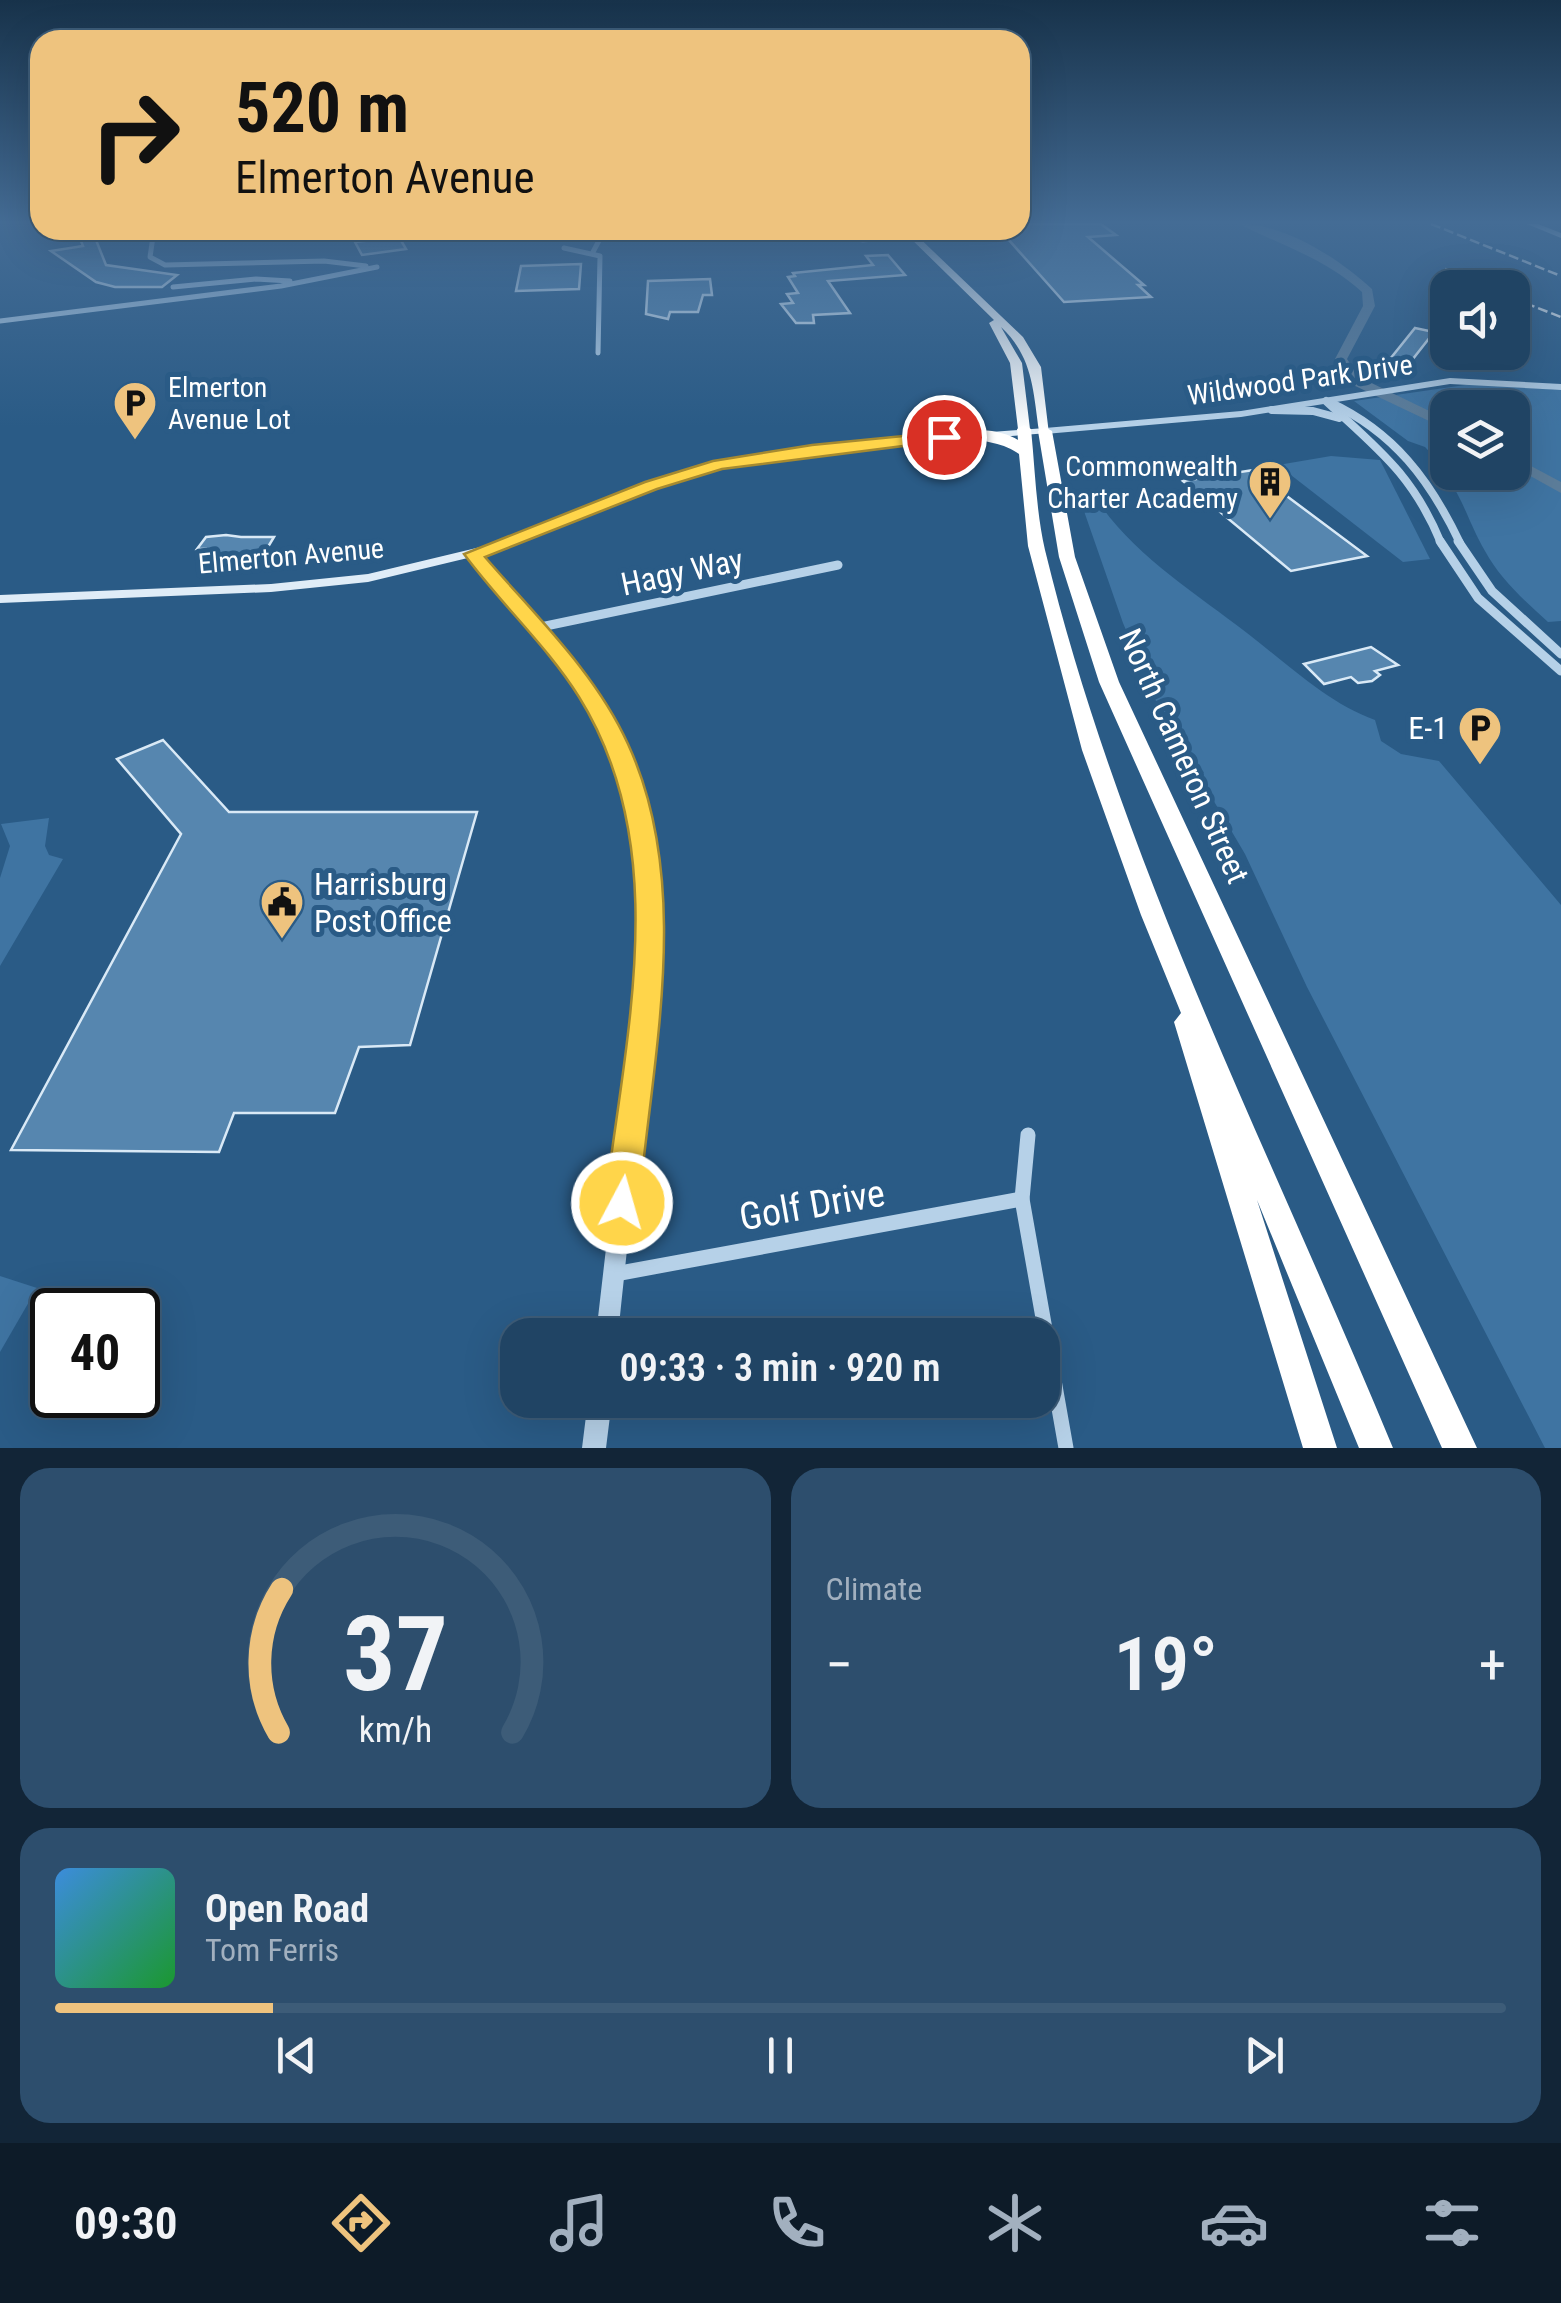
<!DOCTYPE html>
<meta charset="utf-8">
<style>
:root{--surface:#204464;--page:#2d4e6d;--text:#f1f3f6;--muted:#a2b0bf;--line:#3d5c78;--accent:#eec37e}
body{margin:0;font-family:"Roboto Condensed",sans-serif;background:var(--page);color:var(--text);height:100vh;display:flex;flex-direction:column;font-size:38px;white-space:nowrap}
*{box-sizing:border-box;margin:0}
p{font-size:32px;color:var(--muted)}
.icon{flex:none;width:55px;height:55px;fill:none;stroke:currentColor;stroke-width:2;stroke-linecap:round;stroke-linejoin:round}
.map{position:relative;height:1448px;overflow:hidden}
.sheet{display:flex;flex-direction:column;gap:20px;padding:20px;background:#122537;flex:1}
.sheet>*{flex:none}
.banner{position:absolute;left:30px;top:30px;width:1000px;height:210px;border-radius:30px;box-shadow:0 10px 40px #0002,0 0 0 2px var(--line);background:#eec37e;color:#111;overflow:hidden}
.buttons{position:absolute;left:1430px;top:270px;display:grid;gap:20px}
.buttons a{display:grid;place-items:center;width:100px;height:100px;border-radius:20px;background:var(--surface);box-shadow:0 10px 40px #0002,0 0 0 2px var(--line);font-size:50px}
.speed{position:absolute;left:30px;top:1288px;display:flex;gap:20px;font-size:50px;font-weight:700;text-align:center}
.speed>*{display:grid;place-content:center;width:130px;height:130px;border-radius:50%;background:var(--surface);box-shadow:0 10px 40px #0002,0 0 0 2px var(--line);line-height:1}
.speed .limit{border:5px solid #111;border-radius:15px;background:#fff;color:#111}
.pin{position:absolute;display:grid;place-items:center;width:85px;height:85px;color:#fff;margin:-42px;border:5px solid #fff;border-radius:50%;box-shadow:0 2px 10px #0007}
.me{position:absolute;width:110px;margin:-55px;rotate:6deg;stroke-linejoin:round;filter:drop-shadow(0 0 8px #0008)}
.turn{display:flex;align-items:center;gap:35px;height:210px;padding:0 40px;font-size:45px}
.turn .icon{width:130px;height:130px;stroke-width:2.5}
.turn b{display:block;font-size:70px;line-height:85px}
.big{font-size:75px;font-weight:600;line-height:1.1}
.sheet .tile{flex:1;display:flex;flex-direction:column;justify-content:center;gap:15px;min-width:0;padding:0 35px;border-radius:30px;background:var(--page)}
.sheet .dial{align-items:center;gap:0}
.dial svg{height:260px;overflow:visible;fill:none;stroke:var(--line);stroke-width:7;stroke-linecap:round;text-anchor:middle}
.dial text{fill:var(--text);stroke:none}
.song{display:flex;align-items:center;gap:30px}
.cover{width:120px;height:120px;border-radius:15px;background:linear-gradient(135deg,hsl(210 70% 55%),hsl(130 70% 35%))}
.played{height:10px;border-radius:5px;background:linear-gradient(90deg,var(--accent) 15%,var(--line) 15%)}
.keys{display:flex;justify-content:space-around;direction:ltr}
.heat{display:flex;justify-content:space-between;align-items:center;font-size:55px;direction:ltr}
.sheet .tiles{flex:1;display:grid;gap:20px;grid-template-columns:1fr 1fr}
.tile:last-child{grid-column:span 2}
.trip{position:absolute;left:500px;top:1318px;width:560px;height:100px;border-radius:30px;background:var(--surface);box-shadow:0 10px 40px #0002,0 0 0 2px var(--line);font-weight:600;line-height:100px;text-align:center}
.tab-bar{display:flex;height:160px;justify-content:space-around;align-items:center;background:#0d1b28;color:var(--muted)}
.tab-bar .icon{width:70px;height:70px}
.tab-bar .on{color:var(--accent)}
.tab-bar b{font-size:45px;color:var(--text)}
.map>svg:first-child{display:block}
.green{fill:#3f74a2}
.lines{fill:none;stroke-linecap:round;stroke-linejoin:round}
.river{fill:#5c7d9a;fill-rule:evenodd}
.building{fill:#5686af;stroke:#d9e9f6;stroke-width:2.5}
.minor-far3{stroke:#b6d1e8;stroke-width:5}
.minor-far2{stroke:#b6d1e8;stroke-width:8}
.minor-far1{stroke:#b6d1e8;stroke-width:9}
.minor{stroke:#b6d1e8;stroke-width:15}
.tertiary{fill:#b6d1e8;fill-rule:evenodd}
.secondary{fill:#dfecf7;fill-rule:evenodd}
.trunk{fill:#fbfdfe;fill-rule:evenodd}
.motorway{fill:#fff;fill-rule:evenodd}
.rail{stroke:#fff;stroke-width:2.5;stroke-dasharray:10 4;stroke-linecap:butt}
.route{fill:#ffd54a;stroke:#a68a30;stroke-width:2.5}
.labels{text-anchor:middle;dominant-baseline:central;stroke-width:10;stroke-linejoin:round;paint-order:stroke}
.far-street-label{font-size:28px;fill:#fff;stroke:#2a5b86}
.far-poi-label{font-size:28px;fill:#fff;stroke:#2a5b86;text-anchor:start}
.street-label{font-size:32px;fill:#fff;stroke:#2a5b86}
.poi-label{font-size:32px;fill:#fff;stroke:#2a5b86;text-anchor:end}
.near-street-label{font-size:38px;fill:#fff;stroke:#2a5b86}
</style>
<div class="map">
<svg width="1561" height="1448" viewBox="0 0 1561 1448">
<rect width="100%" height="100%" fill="#2a5b86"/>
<g class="green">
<path d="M1472,384l89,6v231l-13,1c-23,-21 -48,-43 -63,-71 -14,-24 -20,-46 -35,-70l2,-8 60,-1v-64h-64l-1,62 -22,-23 -17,-6 -54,-40z"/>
<polygon points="1331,456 1380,460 1430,559 1403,562 1278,465"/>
<path d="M1093,494c37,59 100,97 154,139 39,30 82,71 128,87l6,21 20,13 38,7 122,144v543h-16l-238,-461 -62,-133 -86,-146 -36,-85 -38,-109 -3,-13z"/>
<polygon points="49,818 45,846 49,855 63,859 0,966 0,878 10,846 1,824"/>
<polygon points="0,1276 37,1288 0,1352"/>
</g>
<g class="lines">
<g class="river">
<path d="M1239,224c47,0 99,34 133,65l3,17 -28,53 12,18 89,43v10l-99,-47 -14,-24 28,-53 -1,-14c-37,-34 -80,-46 -123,-68z"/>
<polygon points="1512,456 1561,482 1561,493 1512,466"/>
</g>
</g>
<g class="building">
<polygon points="1020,224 1101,224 1116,235 1088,237 1144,285 1138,285 1151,297 1064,302 1000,230 1020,230"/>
<polygon points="94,235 106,265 177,275 162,287 115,287 96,282 51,251 83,246 79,236"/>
<polygon points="399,237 406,249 362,255 355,242"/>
<polygon points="888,255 905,275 828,281 850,313 813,315 814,323 796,323 781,304 793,303 787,294 798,293 788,277 795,276 793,273 873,265 866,256"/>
<polygon points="581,264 579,289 516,291 521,266"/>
<polygon points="710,279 712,295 703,295 698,312 670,312 668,319 646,314 648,281"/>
<polygon points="1415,328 1434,332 1405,369 1386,364"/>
<polygon points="1253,470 1288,497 1367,556 1291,571 1183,481"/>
<polygon points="226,535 241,537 274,537 262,557 201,557 205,549 197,549 206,537"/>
<polygon points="1371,647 1398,665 1375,671 1380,675 1372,681 1358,683 1351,677 1324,684 1304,664"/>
<polygon points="163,740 229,812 477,812 410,1045 359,1047 335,1113 234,1113 219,1152 11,1150 181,834 117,759"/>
</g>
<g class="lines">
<g class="minor-far3">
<polyline points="154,230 150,257 165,265 324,261 366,266"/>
<polyline points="810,230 863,240 912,235"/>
<polyline points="564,248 600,256 598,353"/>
<polyline points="593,252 603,233"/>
<polyline points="173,287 256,279 290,281"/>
<polyline points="0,321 281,286 377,267"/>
</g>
<g class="minor-far2">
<path d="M1326,401c53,49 87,74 115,142"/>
<path d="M1329,402c65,30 101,78 131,141"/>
<polyline points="1272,410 1313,411 1339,418"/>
</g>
<g class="minor-far1">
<polyline points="1440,541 1478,598 1561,671"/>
<polyline points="1458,541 1492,591 1561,654"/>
<polyline points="536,628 838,565"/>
</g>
<g class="minor">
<polyline points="1028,1135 1022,1199 1066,1448"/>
<polyline points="615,1274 1022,1199"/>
</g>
<g class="tertiary">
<polygon points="1450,378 1561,384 1561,390 1450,384 1241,417 1045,434 1040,431 1045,428 1241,411"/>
<path d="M474,552l4,1c51,58 109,116 144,187 55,111 33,241 21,360 -8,78 -17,157 -25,235h-22c9,-78 18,-157 28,-235 14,-118 37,-248 -16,-361 -33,-69 -89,-124 -138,-182l-2,-2z"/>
<polygon points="588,1400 612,1400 606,1448 582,1448"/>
</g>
<g class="secondary">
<polygon points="1527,224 1538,224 1561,233 1561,238"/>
<polygon points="1045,428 1050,431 1049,433 842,449 720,468 655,487 501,550 368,582 271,592 0,603 0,595 271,584 368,574 493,544 647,483 719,462 842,443"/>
</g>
<path class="trunk" d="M902,230h9l112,107 18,30 8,67 -10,-3c-6,-41 -6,-74 -38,-104l21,36 8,66 -6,4 -6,-4 -8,-66 -21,-40 5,-3z"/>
<g class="motorway">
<path d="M1024,425l7,4c4,39 5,82 14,121 76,313 226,602 348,898h-34l-102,-248 80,248h-34l-129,-426 7,-9 -40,-98 -59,-165 -54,-204 -9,-92c-20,-14 -36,-10 -53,-20 12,-8 40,-2 52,6l-1,-11z"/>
<polygon points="1045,427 1052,431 1075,557 1119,682 1477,1448 1442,1448 1099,682 1059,557 1038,431"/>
</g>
<g class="rail">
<polyline points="1431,224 1561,276"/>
<polyline points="1445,269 1486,288"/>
<polyline points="1512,298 1561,317"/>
</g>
</g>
<linearGradient id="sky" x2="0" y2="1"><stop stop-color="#17324a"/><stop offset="0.52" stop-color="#446c95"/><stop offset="1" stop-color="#446c95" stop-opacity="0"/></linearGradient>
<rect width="1561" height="427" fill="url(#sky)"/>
<path class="route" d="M944,432l8,5 -2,3 -228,29 -65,20 -172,68c50,58 111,116 143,187 65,141 25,310 11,459l-5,11 -12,5 -12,-5 -5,-11c20,-167 69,-354 -26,-506 -32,-51 -79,-94 -115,-143l181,-72 68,-21 99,-16z"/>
<defs>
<symbol id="parking-pin" viewBox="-11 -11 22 30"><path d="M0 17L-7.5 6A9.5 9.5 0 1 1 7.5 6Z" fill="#eec37e" stroke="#2a5b86"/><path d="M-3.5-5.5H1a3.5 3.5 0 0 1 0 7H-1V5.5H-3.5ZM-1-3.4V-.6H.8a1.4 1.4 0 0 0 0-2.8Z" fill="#111"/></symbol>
<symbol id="building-pin" viewBox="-11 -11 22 30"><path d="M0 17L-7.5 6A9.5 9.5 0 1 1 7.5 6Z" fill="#eec37e" stroke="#2a5b86"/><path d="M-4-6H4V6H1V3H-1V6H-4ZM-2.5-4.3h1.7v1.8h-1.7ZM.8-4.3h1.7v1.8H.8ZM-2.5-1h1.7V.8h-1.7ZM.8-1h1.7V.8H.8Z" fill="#111"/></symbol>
<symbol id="civic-pin" viewBox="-11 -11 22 30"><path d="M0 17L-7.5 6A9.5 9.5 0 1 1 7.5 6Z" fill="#eec37e" stroke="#2a5b86"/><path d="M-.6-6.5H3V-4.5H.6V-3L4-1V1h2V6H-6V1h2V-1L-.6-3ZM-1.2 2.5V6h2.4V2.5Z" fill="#111"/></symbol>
</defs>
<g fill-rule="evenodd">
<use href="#parking-pin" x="110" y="378" width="50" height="68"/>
<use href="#building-pin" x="1245" y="457" width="50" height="68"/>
<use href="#parking-pin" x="1455" y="703" width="50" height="68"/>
<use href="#civic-pin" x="257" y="877" width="50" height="68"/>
</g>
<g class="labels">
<g class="far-street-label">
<text transform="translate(1300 380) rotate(-8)">Wildwood Park Drive</text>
<text transform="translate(291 556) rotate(-5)">Elmerton Avenue</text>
</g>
<g class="far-poi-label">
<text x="168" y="387">Elmerton<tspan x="168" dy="32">Avenue Lot</tspan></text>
<text x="1238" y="466" text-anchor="end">Commonwealth<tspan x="1238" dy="32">Charter Academy</tspan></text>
</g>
<g class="street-label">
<text transform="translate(682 572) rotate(-12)">Hagy Way</text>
<text transform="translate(1184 756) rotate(66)">North Cameron Street</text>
</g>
<g class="poi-label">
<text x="1448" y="728">E-1</text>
<text x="314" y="884" text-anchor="start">Harrisburg<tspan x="314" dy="37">Post Office</tspan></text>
</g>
<g class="near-street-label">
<text transform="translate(812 1205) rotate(-10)">Golf Drive</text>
</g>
</g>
</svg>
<div class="buttons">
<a><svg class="icon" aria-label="sound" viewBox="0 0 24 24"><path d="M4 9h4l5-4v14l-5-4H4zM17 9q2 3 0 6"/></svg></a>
<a><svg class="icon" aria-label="layers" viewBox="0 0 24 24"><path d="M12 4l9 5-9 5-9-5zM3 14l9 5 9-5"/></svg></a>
</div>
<div class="speed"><div class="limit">40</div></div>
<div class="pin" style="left:944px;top:437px;background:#d93025"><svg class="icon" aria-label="arrive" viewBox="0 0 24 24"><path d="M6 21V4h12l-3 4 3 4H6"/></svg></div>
<svg class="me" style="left:622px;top:1203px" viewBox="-20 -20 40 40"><circle r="17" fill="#ffd54a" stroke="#fff" stroke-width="3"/><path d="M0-11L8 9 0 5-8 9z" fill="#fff"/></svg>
<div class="trip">09:33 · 3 min · 920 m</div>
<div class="banner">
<div class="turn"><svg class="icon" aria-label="right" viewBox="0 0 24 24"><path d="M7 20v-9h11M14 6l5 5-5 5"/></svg><div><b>520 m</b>Elmerton Avenue</div></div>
</div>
</div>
<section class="sheet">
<div class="tiles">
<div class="tile dial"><svg viewBox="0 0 100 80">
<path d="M14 69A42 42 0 1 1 86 69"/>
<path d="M14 69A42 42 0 0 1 15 25" stroke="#eec37e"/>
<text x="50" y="56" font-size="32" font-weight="700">37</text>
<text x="50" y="72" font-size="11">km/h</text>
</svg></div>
<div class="tile"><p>Climate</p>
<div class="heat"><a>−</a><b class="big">19°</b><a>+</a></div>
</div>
<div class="tile">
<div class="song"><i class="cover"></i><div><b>Open Road</b><p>Tom Ferris</p></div></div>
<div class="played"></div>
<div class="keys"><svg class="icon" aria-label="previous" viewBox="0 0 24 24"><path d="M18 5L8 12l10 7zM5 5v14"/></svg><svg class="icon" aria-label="pause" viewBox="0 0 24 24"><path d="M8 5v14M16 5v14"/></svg><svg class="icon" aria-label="next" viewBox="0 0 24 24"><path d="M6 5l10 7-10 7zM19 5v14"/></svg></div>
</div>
</div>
</section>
<nav class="tab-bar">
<b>09:30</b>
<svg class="icon on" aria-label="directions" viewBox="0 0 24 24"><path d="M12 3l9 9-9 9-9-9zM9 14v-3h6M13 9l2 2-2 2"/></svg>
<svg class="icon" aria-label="music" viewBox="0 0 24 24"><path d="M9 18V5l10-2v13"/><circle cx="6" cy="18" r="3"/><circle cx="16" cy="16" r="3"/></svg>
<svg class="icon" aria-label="phone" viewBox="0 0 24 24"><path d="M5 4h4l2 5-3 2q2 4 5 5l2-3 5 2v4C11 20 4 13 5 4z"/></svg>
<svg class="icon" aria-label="climate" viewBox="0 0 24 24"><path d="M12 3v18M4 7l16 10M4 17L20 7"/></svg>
<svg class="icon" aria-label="car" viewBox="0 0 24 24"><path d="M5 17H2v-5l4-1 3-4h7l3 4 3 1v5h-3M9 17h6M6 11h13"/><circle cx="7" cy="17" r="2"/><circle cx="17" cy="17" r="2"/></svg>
<svg class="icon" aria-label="filters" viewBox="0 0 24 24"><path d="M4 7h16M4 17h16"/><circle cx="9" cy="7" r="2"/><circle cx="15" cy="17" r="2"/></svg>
</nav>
